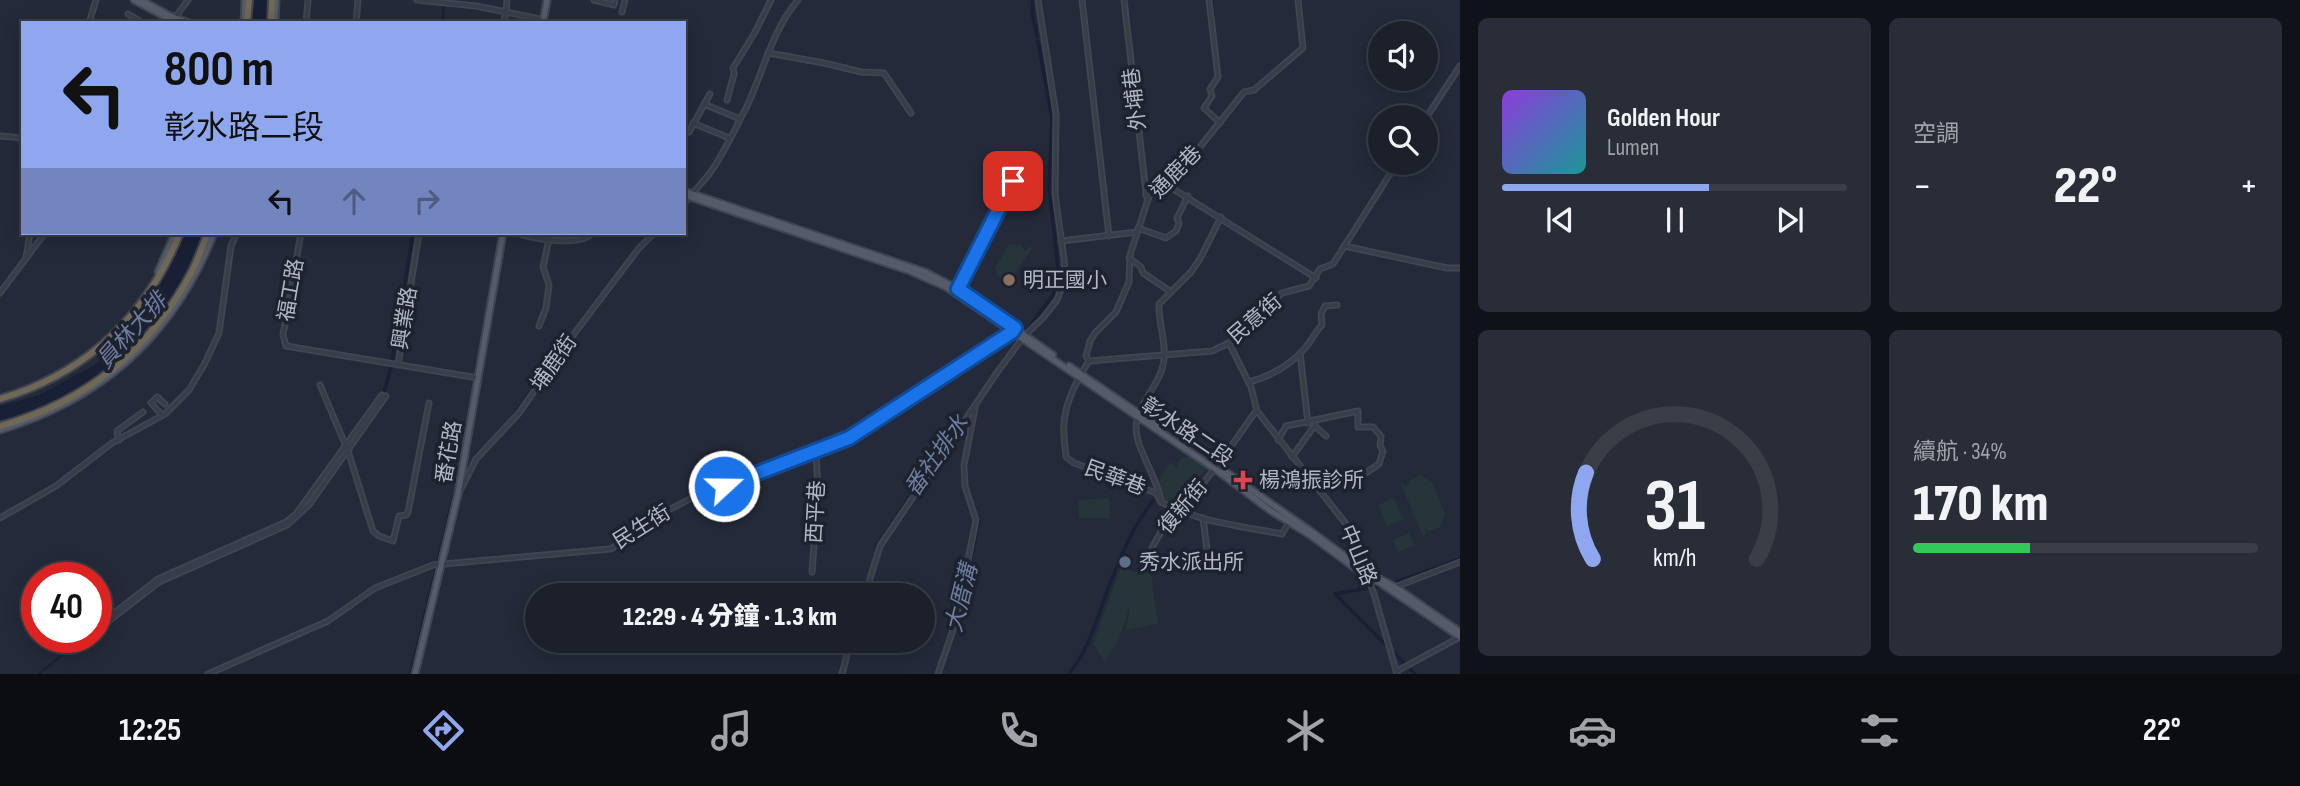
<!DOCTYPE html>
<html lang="zh-TW">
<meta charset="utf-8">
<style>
:root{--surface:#1b202b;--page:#282d37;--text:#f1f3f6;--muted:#a0a3a9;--line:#393e47;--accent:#8fa7ee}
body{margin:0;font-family:"Sofia Sans Condensed","Noto Sans TC",sans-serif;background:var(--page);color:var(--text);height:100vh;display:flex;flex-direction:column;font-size:26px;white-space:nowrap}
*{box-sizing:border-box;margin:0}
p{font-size:23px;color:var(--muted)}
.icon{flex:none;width:38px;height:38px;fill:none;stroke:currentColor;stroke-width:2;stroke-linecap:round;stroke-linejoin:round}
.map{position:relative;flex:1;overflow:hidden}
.details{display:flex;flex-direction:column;gap:18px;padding:18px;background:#0f1218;width:840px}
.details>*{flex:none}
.banner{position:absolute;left:21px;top:21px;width:665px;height:214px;border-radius:0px;box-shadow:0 4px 18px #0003,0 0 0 2px var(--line);background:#8fa7ee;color:#111;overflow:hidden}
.controls{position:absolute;left:1368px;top:21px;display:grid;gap:14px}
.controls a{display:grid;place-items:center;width:70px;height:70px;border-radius:50%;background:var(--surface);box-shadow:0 4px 18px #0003,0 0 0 2px var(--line);font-size:35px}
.speed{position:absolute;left:21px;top:562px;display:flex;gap:14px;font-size:35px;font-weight:700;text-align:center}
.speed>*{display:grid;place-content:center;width:91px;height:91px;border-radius:50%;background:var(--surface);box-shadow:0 4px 18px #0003,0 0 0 2px var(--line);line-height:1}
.speed .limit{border:10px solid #d22;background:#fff;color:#111}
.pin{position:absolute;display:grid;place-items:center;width:60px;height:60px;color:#fff;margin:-30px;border-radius:14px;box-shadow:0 4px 10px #0006}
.me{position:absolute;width:77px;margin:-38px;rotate:69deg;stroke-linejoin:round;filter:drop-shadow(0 0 5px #0008)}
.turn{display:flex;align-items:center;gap:24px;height:147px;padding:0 28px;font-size:32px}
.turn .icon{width:91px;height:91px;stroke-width:2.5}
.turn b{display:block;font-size:49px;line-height:60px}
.lanes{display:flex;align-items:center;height:66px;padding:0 28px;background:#0003;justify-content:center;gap:35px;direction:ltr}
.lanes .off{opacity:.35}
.big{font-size:52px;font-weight:800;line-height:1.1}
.details .tile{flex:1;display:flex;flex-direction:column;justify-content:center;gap:10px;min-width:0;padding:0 24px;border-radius:10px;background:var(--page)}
.details .dial{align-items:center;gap:0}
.dial svg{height:182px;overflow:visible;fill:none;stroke:var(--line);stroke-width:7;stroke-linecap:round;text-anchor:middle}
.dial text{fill:var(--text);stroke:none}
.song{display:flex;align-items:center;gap:21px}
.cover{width:84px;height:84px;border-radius:10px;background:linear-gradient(135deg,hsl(270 70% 55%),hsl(180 70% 35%))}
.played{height:7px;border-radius:4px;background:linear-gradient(90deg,var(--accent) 60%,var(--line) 60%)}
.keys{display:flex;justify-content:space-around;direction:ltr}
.heat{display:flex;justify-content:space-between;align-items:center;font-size:38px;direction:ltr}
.charge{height:10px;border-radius:5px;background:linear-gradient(90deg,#34c759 34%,var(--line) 0)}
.details .tiles{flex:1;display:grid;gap:18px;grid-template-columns:repeat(2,1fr)}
.trip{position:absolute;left:525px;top:583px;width:410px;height:70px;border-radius:35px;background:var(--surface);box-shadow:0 4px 18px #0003,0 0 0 2px var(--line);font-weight:800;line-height:70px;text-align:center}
.tab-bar{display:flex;height:112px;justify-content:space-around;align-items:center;background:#0b0d11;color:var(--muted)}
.tab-bar .icon{width:49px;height:49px}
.tab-bar .current{color:var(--accent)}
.tab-bar b{font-size:32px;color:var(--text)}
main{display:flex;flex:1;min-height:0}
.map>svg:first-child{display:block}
.green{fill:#26353a}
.water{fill:#192035}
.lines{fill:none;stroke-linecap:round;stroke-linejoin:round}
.stream{stroke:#192035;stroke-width:2}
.canal{stroke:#192035;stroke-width:3.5}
.minor-casing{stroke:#414652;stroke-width:7}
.major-casing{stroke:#414652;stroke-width:9}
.highway-casing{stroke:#404451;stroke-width:10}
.minor{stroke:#383d49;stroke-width:3.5}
.major{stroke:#565b69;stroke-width:5}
.highway{stroke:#6f6856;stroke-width:6}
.route-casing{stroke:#114b97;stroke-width:18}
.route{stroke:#1a73e8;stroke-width:12}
.education-dot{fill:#8d6e63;stroke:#1d222e;stroke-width:2.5}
.health-dot{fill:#e0444e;stroke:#1d222e;stroke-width:2.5}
.service-dot{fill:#5c6f8a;stroke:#1d222e;stroke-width:2.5}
.labels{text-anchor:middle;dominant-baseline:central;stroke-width:7;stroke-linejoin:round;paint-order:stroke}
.street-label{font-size:21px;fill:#b3b7c5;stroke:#1d222e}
.poi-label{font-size:21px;fill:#b3b7c5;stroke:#1d222e;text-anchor:start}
.water-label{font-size:23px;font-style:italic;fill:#6f7da1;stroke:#1d222e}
</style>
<main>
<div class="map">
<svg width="1460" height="674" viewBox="0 0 1460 674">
<rect width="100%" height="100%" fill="#242a39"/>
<g class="green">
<polygon points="1011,244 1021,245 1025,252 1030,246 1032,248 1007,285 1005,284 1007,279 1002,279 997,275 995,268 1008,246"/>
<polygon points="1191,454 1208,467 1175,506 1164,501 1158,481 1170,462 1177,467 1182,457 1187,458"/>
<polygon points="1420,475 1432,482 1445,514 1440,527 1430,531 1424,528 1426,535 1423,536 1401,484 1404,483 1406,487 1412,479"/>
<polygon points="1109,498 1110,518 1079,518 1078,500"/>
<polygon points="1394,498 1403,519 1387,526 1378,505"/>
<polygon points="1409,533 1414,545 1398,552 1393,540"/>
<polygon points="1149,559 1158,624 1126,630 1131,603 1119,639 1105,661 1093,644 1121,566 1137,574 1137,578"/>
</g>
<g class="water">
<polygon points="251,0 268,0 267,23 250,23"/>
<path d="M181,233h22c-26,81 -83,143 -162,176 -12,6 -27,8 -41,12v-15l39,-11 57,-31 20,-22 34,-48z"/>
<polygon points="959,421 960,424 877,548 874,547"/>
</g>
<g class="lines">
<g class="stream">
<polyline points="1212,0 1214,16"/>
<polyline points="442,23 444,5"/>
<path d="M692,190c37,-38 57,-95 77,-143"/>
<polyline points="602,294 637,246 650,233"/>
<polyline points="509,421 569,338"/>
<polyline points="974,422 977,406"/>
<polyline points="967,458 967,488"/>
<polyline points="464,478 476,454 488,443"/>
<polyline points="969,493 979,518"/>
<polyline points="304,507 345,449"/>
<polyline points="39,674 84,637"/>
<polyline points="410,674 453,496 456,492"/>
<polyline points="940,674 962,605 980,521"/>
</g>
<g class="canal">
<polyline points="1033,0 1032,12 1037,36"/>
<polyline points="1001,365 1053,295 1059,278 1049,186 1052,119 1038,41"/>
<polyline points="383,396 391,367 413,233"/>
<polyline points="959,425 990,380"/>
<polyline points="1391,584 1460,559"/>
<polyline points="1384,585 1335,594 1415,674"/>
<path d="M1069,674c23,-30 27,-54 40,-88 12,-30 26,-65 48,-90"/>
</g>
<defs>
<g id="minor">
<polyline points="417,0 476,6 506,12 507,0"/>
<polyline points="594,0 614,5 615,0"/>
<polyline points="1082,0 1109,236"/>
<polyline points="1124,0 1146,193 1146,196 1149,197"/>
<polyline points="1209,0 1218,77 1210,89 1212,96 1204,108 1220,123"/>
<polyline points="622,12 625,0"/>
<polyline points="128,14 143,23"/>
<polyline points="175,18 188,0"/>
<polyline points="89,23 96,0"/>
<polyline points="306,23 308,0"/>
<polyline points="356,23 358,0"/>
<polyline points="503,23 506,12 544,20"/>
<polyline points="768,53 824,63 861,72 884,73 911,113"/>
<polyline points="727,100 734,74 733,68 754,34 771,0"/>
<polyline points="704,104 740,119"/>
<polyline points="1426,118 1460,66"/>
<polyline points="693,123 729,138"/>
<polyline points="689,132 710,94"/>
<polyline points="0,136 23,138"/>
<polyline points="1162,182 1316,278"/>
<path d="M684,204c8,-12 20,-22 28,-34 13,-19 23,-41 34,-62 17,-35 26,-78 52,-108"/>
<path d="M1221,217l-21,42 -9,13 -32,32c-1,18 7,36 5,55 -2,26 -28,43 -28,70 1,22 22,49 25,73 37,20 80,24 121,32l7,-12"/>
<polyline points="1138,228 1166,238 1176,231 1179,223 1177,218 1188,196"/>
<polyline points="301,233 283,335 286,346 478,378"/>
<path d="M517,233c16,6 64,14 75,0"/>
<polyline points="1061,241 1137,232"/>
<polyline points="1344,246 1447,268 1460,268"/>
<polyline points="26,258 30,233"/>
<polyline points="1129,258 1141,267 1143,273 1171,292"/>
<polyline points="958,288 1013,181"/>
<polyline points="0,293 45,233"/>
<polyline points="539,326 546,308 549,285 543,267 549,239"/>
<polyline points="1229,343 1251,387 1257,411 1350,529 1359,546 1364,569"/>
<polyline points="1300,353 1308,423"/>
<polyline points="1089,361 1086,356 1090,341 1095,333 1116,312 1129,282 1130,255 1150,193 1199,148 1244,92 1254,90 1303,48 1298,0"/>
<polyline points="398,365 419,233"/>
<path d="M1249,382c23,-6 41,-16 57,-35 6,-7 9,-15 16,-22l-1,-11 4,-8 12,-1"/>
<polyline points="320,385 348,451 373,531 379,536 393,541 399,516 406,515 408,512 429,403"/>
<polyline points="162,415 151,403 157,397 165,404"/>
<polyline points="1315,426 1326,436"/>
<polyline points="119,440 117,431 143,412"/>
<polyline points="1278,440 1286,426 1358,411 1358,427 1373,427 1381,436 1380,446 1383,451 1379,464 1360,477 1334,476 1317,486"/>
<polyline points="1292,457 1315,425"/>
<polyline points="459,493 476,459 519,413 574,334 639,248 654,233"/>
<path d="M1161,502l-5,-9 -82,-30 -8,-6c-1,-11 -3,-23 -2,-34 1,-20 14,-46 25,-62l123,-10 17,-8 53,-50 27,-7 11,-17 13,-5 64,-101"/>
<polyline points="0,518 56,486 112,443 165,414 189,390 204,365 219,333 231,246 237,233"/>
<polyline points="1203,518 1207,550"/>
<polyline points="1152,548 1167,521 1180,511 1217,466 1256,411"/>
<polyline points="812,572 818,490 816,451"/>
<polyline points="1367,576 1374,594 1397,674"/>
<polyline points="1395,587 1460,562"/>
<polyline points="865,595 880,546 998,371 1025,335 1043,318 1057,300 1062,287 1065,276 1064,259 1055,194 1056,114 1038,0"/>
<polyline points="100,624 158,579 286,522 296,514 382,395"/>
<polyline points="96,631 159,582 287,525 309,505 386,396"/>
<polyline points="1397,671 1460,637"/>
<polyline points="208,674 328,621 375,588 433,565 610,549 618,545 649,520 692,498 849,438 1011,332"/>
<polyline points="842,674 851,640"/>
<polyline points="938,674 956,621 976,520 965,486 964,465 975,408"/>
</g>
<g id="major">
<polyline points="134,0 177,23"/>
<polyline points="141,0 168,15 189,23"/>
<polyline points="244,23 245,0"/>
<polyline points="275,23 276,0"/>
<polyline points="543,23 547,0"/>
<polyline points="684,191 925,272 958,289 1053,355"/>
<polyline points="684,195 910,271 946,287 1215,469 1271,511 1310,535 1367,577 1379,582 1460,637"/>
<polyline points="158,272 175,233"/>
<polyline points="1069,366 1160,428"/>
<path d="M0,430c103,-31 175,-97 214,-197"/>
<polyline points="1223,470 1312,532 1365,571 1395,587 1460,632"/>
<polyline points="415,674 458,494 503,233"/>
</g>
<g id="highway">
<polyline points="247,23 249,0"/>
<polyline points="271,23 272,0"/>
<path d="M0,399c87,-26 146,-82 180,-166"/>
<path d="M0,426c86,-24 149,-75 191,-153 7,-13 11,-27 17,-40"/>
</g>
</defs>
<use href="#minor" class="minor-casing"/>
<use href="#major" class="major-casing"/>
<use href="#highway" class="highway-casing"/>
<use href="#minor" class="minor"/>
<use href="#major" class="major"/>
<use href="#highway" class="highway"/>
</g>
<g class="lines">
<defs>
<polyline id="route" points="724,486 849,438 1012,332 1015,328 958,289 1013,181"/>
</defs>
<use href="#route" class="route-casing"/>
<use href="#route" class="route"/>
</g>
<circle class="education-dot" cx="1009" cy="280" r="7"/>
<path class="health-dot" d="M1239.5 469.5h7v7h7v7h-7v7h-7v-7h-7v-7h7z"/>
<circle class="service-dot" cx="1125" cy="562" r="7"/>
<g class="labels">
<g class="street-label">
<text transform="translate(1135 99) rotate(-97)">外埔巷</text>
<text transform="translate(1176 172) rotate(-46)">通鹿巷</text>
<text transform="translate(291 290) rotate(-80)">福工路</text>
<text transform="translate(405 318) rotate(-81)">興業路</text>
<text transform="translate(1255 319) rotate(-41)">民意街</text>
<text transform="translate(554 363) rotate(-55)">埔鹿街</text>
<text transform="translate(1187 432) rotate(34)">彰水路二段</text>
<text transform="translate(449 452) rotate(-80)">番花路</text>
<text transform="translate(1115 478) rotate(20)">民華巷</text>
<text transform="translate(1183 507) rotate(-50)">復新街</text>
<text transform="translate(816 512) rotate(-87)">西平巷</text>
<text transform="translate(642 527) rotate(-32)">民生街</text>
<text transform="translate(1358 555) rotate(67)">中山路</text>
</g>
<g class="poi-label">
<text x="1023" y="280">明正國小</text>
<text x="1259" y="480">楊鴻振診所</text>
<text x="1139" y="562">秀水派出所</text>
</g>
<g class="water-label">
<text transform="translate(132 331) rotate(-48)">員林大排</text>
<text transform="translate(937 456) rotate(-55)">番社排水</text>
<text transform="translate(962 598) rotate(-76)">大厝溝</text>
</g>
</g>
</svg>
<div class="controls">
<a><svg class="icon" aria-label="sound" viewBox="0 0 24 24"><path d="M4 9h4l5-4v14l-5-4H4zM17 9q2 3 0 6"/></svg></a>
<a><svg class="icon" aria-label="search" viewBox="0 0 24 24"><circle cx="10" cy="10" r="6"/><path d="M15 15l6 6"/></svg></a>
</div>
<div class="speed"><div class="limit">40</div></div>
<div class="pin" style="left:1013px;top:181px;background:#d93025"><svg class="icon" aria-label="arrive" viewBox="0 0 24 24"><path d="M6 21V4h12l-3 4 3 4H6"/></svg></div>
<svg class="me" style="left:724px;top:486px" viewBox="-20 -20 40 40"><circle r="17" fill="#1a73e8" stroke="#fff" stroke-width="3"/><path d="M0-11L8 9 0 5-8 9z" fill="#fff"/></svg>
<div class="trip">12:29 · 4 分鐘 · 1.3 km</div>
<div class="banner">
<div class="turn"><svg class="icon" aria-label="left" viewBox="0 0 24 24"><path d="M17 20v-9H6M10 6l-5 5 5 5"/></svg><div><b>800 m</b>彰水路二段</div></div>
<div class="lanes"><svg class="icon" aria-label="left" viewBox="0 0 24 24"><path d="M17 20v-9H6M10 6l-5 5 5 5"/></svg><svg class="icon off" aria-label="ahead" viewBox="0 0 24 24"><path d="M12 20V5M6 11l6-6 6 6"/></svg><svg class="icon off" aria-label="right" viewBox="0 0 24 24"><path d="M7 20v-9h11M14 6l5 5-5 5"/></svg></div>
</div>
</div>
<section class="details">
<div class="tiles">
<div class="tile">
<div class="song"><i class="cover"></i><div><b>Golden Hour</b><p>Lumen</p></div></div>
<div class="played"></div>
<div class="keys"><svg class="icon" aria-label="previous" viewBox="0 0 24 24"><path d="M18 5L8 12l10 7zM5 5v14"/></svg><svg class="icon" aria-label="pause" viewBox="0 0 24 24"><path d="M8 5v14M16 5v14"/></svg><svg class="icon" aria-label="next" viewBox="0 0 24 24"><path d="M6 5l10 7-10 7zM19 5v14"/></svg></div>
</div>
<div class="tile"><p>空調</p>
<div class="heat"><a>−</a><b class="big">22°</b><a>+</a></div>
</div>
<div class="tile dial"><svg viewBox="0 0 100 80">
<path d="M14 69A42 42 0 1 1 86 69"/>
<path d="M14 69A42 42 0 0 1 11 31" stroke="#8fa7ee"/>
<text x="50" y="56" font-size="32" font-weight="700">31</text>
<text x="50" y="72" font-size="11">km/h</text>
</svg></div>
<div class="tile"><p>續航 · 34%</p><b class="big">170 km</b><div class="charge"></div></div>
</div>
</section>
</main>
<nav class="tab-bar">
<b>12:25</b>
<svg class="icon current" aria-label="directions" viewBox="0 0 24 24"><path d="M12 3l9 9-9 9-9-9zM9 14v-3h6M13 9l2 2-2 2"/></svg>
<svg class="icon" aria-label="music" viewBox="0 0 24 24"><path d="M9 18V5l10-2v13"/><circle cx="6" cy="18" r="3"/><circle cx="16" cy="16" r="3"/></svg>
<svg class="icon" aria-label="phone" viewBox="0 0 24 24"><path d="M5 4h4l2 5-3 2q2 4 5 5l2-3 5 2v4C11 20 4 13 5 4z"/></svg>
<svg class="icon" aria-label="climate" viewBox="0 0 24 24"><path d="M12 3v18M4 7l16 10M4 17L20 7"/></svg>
<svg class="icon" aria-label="car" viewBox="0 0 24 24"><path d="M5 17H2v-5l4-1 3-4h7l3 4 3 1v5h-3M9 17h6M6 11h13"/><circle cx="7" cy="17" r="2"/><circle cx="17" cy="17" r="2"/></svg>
<svg class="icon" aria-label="filters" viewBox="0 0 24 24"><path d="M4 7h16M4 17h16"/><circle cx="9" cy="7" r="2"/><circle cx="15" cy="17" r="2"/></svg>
<b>22°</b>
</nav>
